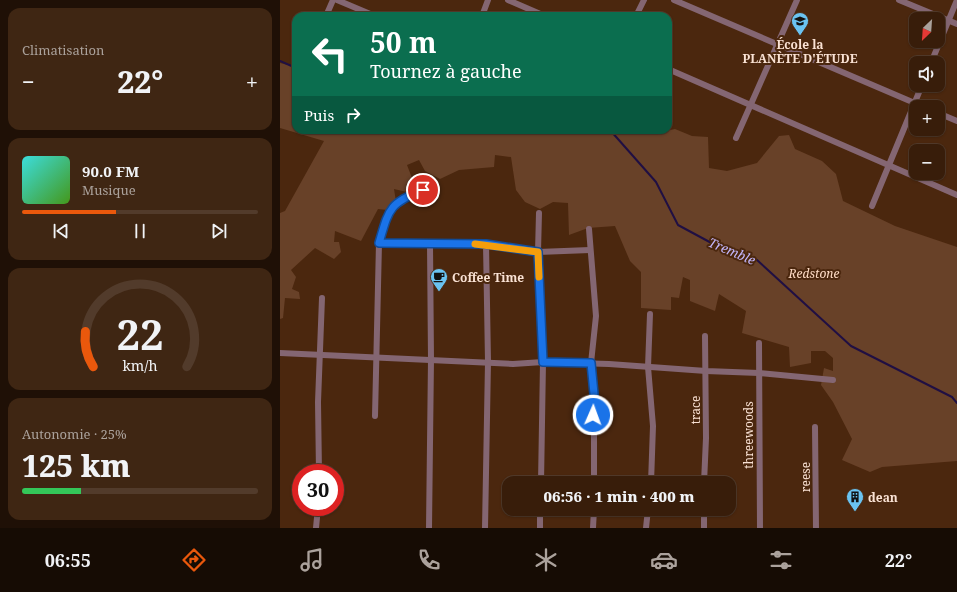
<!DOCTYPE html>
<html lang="fr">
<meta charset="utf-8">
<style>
:root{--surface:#381d0a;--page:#3f2613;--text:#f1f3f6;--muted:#aba29c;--line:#523b2b;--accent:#ea580c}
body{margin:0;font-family:"Noto Serif",serif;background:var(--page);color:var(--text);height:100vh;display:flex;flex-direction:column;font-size:15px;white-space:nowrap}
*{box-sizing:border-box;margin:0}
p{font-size:13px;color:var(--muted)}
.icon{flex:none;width:22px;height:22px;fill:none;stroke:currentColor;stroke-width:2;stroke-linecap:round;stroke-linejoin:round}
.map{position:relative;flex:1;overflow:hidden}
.panel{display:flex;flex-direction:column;gap:8px;padding:8px;background:#1f1006;width:280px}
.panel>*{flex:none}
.banner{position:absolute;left:12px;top:12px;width:380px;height:122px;border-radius:12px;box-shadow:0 1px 3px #0004,0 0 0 1px var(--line);background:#0b6e4f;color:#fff;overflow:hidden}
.needle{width:26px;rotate:205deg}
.controls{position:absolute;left:629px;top:12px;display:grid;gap:8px}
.controls a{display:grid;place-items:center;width:36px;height:36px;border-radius:8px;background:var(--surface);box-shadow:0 1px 3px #0004,0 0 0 1px var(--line);font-size:20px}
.speed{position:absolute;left:12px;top:464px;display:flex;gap:8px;font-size:20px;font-weight:700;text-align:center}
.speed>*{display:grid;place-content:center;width:52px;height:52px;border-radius:50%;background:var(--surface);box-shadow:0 1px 3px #0004,0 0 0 1px var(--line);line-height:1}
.speed .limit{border:6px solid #d22;background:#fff;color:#111}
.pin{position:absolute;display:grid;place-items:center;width:34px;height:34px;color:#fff;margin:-17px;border:2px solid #fff;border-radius:50%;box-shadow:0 1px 4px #0007}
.me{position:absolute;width:44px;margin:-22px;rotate:2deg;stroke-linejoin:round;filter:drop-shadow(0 0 3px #0008)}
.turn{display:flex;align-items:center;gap:14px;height:84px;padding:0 12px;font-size:18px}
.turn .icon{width:52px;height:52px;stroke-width:2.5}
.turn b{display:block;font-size:28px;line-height:34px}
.then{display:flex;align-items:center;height:38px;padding:0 12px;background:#0003;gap:8px;font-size:15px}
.big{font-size:30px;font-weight:800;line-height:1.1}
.panel .tile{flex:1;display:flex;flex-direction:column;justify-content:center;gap:6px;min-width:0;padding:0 14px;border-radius:12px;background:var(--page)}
.panel .dial{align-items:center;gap:0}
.dial svg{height:104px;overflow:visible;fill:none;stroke:var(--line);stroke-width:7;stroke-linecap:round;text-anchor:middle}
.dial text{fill:var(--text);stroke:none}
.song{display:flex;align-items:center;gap:12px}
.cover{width:48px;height:48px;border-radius:6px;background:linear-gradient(135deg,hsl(180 70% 55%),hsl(100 70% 35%))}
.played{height:4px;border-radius:2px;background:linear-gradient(90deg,var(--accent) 40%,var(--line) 40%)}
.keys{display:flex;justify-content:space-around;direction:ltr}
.heat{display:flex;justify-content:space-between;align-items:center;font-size:22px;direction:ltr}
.charge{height:6px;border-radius:3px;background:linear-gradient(90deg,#34c759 25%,var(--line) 0)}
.trip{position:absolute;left:222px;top:476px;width:234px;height:40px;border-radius:12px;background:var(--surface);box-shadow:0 1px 3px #0004,0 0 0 1px var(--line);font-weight:800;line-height:40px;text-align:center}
.menu{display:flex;height:64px;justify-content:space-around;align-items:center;background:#160c04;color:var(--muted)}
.menu .icon{width:28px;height:28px}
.menu .active{color:var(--accent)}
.menu b{font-size:18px;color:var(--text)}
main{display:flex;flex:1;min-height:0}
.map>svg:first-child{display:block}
.green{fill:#684128}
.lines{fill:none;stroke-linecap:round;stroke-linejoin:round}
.stream{stroke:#200f43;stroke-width:2}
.street{stroke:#846672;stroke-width:6}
.route-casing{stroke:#114b97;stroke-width:10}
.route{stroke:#1a73e8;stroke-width:7}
.slow{stroke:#f59e0b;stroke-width:7}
.labels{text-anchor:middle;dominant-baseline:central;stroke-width:4;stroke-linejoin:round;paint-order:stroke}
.poi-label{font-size:12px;font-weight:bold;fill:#fae2d4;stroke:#4b270e;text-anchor:start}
.park-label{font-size:12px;font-style:italic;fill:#fedbc5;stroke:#4b270e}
.street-label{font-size:12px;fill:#fae2d4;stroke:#4b270e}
.water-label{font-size:13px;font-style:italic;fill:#c3b6fb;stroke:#4b270e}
</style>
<main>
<section class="panel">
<div class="tile"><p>Climatisation</p>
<div class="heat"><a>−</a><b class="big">22°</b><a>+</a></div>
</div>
<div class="tile">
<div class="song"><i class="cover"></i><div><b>90.0 FM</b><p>Musique</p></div></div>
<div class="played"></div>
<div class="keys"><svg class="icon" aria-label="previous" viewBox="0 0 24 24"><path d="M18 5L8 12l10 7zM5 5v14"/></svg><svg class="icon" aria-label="pause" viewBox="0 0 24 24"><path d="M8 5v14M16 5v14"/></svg><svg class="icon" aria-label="next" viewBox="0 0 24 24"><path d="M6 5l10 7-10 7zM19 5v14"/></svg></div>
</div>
<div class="tile dial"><svg viewBox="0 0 100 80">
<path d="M14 69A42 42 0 1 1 86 69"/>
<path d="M14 69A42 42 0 0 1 8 42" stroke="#ea580c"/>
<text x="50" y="56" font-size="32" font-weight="700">22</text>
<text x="50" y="72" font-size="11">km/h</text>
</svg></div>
<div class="tile"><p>Autonomie · 25%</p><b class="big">125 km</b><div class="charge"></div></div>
</section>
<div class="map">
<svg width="677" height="528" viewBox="0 0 677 528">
<rect width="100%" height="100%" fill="#4b270e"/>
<polygon class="green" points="0,63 16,67 16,130 369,130 376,133 395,129 412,136 428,137 429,168 447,171 477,163 499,136 509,135 515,149 542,161 556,174 563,201 615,226 677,247 677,461 602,467 590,472 562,460 572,439 553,402 541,385 544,368 553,371 553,358 545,351 531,351 531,363 510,367 509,347 462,333 466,311 439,294 435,311 410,301 410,280 403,277 399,298 391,297 391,310 361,308 361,272 350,261 335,226 308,228 289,235 288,203 273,202 260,209 245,202 236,190 231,157 215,155 214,167 179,170 160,179 145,171 139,160 127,165 132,178 129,180 131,193 114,189 116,202 107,210 98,209 81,241 55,231 54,242 59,242 61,252 54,259 35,248 11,270 16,277 12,289 19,292 20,299 5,298 3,318 0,319 0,213 5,211 44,141 0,128"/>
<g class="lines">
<g class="stream">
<polyline points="0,61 16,68"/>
<polyline points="92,130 101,133 104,130"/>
<polyline points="330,130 376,182 398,225 437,246 477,260 571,346 672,397 677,403"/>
</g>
<g class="street">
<polyline points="57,0 95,16"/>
<polyline points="228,0 265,16"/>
<polyline points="394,0 644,107"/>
<polyline points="619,0 677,24"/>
<polyline points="46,16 53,0"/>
<polyline points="202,16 208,0"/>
<polyline points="356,16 364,0"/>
<polyline points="651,63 677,0"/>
<polyline points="388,69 677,195"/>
<polyline points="658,113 677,121"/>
<polyline points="456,138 517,0"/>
<polyline points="592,206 642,85"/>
<polyline points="259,213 258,252 263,362 261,483"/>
<polyline points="309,229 316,316 311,363 314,394 314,483"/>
<polyline points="99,243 206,244 258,252 310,250"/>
<polyline points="370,314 368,367 373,426 371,483"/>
<polyline points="479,343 480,528"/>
<polyline points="0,353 233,364 263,362 329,364 426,371 479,373 553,380"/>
<path d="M95,416l4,-173c12,-43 15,-41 54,-57"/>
<polyline points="535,427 536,528"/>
<polyline points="39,473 38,402 42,298"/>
<polyline points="424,483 426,438 425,336"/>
<polyline points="36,528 38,507"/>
<polyline points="149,528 151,359 150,244"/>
<polyline points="205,528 208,362 206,244"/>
<polyline points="260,528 260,509"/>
<polyline points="313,528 314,509"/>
<polyline points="366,528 368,509"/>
<polyline points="424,528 424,509"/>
</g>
</g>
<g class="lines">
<defs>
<path id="route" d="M143,190c-34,13 -34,19 -44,53l107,1 52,8 5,110 48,1 3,31 -1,21"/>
</defs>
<use href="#route" class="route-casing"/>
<use href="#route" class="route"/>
<polyline class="slow" points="195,244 258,252 259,277"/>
</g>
<defs>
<symbol id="school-pin" viewBox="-11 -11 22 30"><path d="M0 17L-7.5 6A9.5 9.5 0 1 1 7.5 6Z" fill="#6ac3f1" stroke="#4b270e"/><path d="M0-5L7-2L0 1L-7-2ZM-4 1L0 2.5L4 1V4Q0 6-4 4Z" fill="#111"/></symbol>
<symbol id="cafe-pin" viewBox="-11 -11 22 30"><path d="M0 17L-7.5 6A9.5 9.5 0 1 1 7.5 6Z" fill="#6ac3f1" stroke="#4b270e"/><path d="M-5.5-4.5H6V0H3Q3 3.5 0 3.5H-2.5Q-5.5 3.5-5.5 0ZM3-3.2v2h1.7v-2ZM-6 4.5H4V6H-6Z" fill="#111"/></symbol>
<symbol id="building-pin" viewBox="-11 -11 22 30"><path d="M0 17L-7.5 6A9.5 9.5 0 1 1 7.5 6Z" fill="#6ac3f1" stroke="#4b270e"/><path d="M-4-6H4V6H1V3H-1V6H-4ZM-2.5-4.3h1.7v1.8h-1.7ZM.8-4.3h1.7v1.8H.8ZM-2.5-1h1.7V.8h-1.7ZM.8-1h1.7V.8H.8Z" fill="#111"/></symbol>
</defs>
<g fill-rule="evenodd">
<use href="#school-pin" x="510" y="11" width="20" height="27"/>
<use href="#cafe-pin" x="149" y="267" width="20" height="27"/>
<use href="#building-pin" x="565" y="487" width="20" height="27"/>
</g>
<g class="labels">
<g class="poi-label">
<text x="520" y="44" text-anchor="middle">École la<tspan x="520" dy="14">PLANÈTE D'ÉTUDE</tspan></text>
<text x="172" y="277">Coffee Time</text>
<text x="588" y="497">dean</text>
</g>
<g class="park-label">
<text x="534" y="273">Redstone</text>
</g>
<g class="street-label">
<text transform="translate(415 410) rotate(-90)">trace</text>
<text transform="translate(468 435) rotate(-90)">threewoods</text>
<text transform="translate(525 477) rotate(-90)">reese</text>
</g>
<g class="water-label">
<text transform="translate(452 251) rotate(23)">Tremble</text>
</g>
</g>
</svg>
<div class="controls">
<a><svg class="needle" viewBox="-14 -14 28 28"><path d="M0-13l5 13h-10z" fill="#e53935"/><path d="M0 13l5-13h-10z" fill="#aba29c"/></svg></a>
<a><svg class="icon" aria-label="sound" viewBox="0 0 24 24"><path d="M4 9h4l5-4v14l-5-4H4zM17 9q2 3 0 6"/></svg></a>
<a>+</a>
<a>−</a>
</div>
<div class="speed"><div class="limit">30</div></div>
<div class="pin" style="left:143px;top:190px;background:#d93025"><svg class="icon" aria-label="arrive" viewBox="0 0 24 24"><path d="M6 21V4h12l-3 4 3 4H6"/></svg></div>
<svg class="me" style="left:313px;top:415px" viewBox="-20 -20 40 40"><circle r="17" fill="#1a73e8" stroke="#fff" stroke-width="3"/><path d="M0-11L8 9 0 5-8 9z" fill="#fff"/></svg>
<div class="trip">06:56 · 1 min · 400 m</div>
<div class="banner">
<div class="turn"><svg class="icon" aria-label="left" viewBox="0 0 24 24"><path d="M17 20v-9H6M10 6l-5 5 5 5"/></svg><div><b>50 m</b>Tournez à gauche</div></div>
<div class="then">Puis<svg class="icon" aria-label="right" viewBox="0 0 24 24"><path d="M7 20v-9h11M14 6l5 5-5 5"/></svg></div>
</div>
</div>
</main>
<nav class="menu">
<b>06:55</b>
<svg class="icon active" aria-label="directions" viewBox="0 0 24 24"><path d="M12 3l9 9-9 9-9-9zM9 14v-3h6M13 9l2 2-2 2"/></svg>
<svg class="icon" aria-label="music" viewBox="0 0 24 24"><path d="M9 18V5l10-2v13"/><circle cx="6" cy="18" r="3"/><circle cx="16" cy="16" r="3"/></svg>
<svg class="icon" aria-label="phone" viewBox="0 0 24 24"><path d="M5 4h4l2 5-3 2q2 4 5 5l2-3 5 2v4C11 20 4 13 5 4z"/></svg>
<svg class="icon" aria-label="climate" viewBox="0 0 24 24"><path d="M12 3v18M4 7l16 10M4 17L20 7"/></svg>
<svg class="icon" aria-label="car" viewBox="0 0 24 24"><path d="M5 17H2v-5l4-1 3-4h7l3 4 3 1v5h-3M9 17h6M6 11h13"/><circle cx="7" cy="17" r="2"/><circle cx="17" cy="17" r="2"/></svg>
<svg class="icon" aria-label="filters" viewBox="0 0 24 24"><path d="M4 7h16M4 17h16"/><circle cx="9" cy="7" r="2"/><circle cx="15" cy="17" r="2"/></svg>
<b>22°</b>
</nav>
